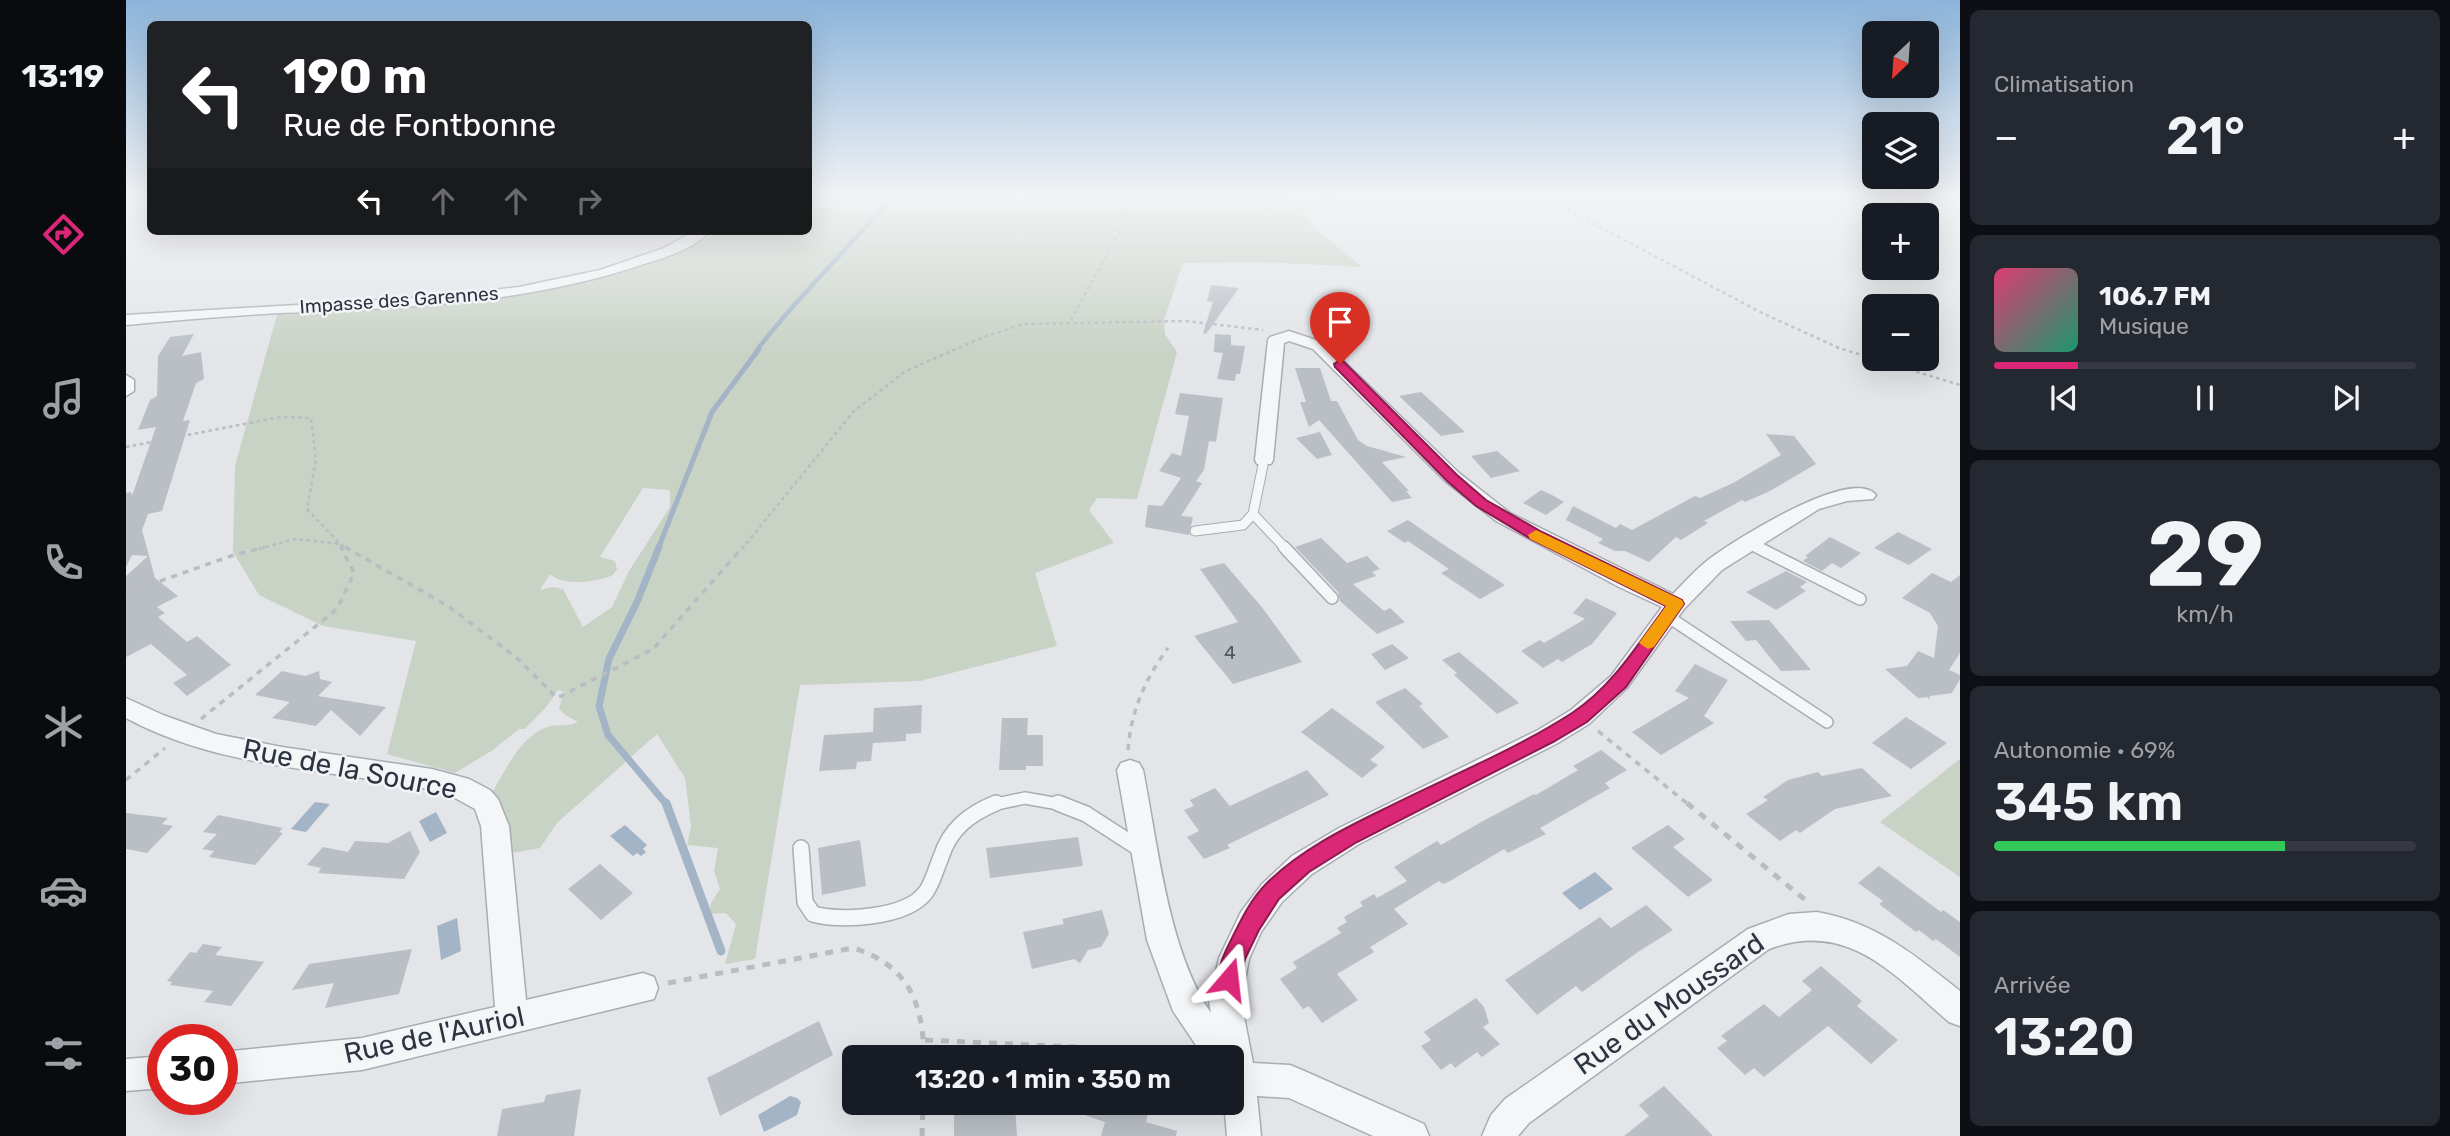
<!DOCTYPE html>
<html lang="fr">
<meta charset="utf-8">
<style>
:root{--surface:#171b24;--page:#242831;--text:#f1f3f6;--muted:#9ea1a6;--line:#363941;--accent:#db2777}
body{margin:0;font-family:Rubik,sans-serif;background:var(--page);color:var(--text);height:100vh;display:flex;flex-direction:column;font-size:26px;white-space:nowrap}
*{box-sizing:border-box;margin:0}
p{font-size:23px;color:var(--muted)}
.icon{flex:none;width:38px;height:38px;fill:none;stroke:currentColor;stroke-width:2;stroke-linecap:round;stroke-linejoin:round}
.map{position:relative;flex:1;overflow:hidden}
.side{display:flex;flex-direction:column;gap:10px;padding:10px;background:#0d0f14;width:490px}
.side>*{flex:none}
.guide{position:absolute;left:21px;top:21px;width:665px;height:214px;border-radius:10px;box-shadow:0 7px 28px #0002;background:#202124;color:#fff;overflow:hidden}
.needle{width:46px;rotate:205deg}
.fabs{position:absolute;left:1736px;top:21px;display:grid;gap:14px}
.fabs a{display:grid;place-items:center;width:77px;height:77px;border-radius:10px;background:var(--surface);box-shadow:0 7px 28px #0002;font-size:35px}
.speed{position:absolute;left:21px;top:1024px;display:flex;gap:14px;font-size:35px;font-weight:700;text-align:center}
.speed>*{display:grid;place-content:center;width:91px;height:91px;border-radius:50%;background:var(--surface);box-shadow:0 7px 28px #0002;line-height:1}
.speed .limit{border:10px solid #d22;background:#fff;color:#111}
.pin{position:absolute;display:grid;place-items:center;width:60px;height:60px;color:#fff;margin:-72px -30px;border-radius:50% 50% 50% 0;rotate:-45deg;box-shadow:0 0 7px #0007}
.pin .icon{rotate:45deg}
.me{position:absolute;width:77px;margin:-38px;rotate:17deg;stroke-linejoin:round;filter:drop-shadow(0 0 5px #0008)}
.turn{display:flex;align-items:center;gap:24px;height:147px;padding:0 21px;font-size:32px}
.turn .icon{width:91px;height:91px;stroke-width:2.5}
.turn b{display:block;font-size:49px;line-height:60px}
.lanes{display:flex;align-items:center;height:66px;padding:0 21px;background:#0003;justify-content:center;gap:35px;direction:ltr}
.lanes .off{opacity:.35}
.big{font-size:52px;font-weight:600;line-height:1.1}
.side .tile{flex:1;display:flex;flex-direction:column;justify-content:center;gap:10px;min-width:0;padding:0 24px;border-radius:10px;background:var(--page)}
.side .dial{align-items:center;gap:0}
.dial b{font-size:91px;line-height:1}
.song{display:flex;align-items:center;gap:21px}
.cover{width:84px;height:84px;border-radius:10px;background:linear-gradient(135deg,hsl(340 70% 55%),hsl(160 70% 35%))}
.played{height:7px;border-radius:4px;background:linear-gradient(90deg,var(--accent) 20%,var(--line) 20%)}
.keys{display:flex;justify-content:space-around;direction:ltr}
.heat{display:flex;justify-content:space-between;align-items:center;font-size:38px;direction:ltr}
.charge{height:10px;border-radius:5px;background:linear-gradient(90deg,#34c759 69%,var(--line) 0)}
.trip{position:absolute;left:716px;top:1045px;width:402px;height:70px;border-radius:10px;background:var(--surface);box-shadow:0 7px 28px #0002;font-weight:600;line-height:70px;text-align:center}
main{display:flex;flex:1;min-height:0}
.tab-bar{display:flex;flex-direction:column;width:126px;justify-content:space-around;align-items:center;background:#090b0e;color:var(--muted)}
.tab-bar .icon{width:49px;height:49px}
.tab-bar .current{color:var(--accent)}
.tab-bar b{font-size:32px;color:var(--text)}
.map>svg:first-child{display:block}
.green{fill:#c8d2c5;fill-rule:evenodd}
.water{fill:#a2b4c5}
.lines{fill:none;stroke-linecap:round;stroke-linejoin:round}
.stream-far3{stroke:#a2b4c5;stroke-width:4.5}
.stream-far2{stroke:#a2b4c5;stroke-width:5}
.stream-far1{stroke:#a2b4c5;stroke-width:7}
.stream{stroke:#a2b4c5;stroke-width:9}
.building{fill:#babfc6}
.service-far2-casing{stroke:#a8acb3;stroke-width:11}
.service-far1-casing{stroke:#a8acb3;stroke-width:14}
.service-casing{stroke:#a8acb3;stroke-width:18}
.minor-casing{stroke:#a8acb3;stroke-width:3}
.path-far2{stroke:#b9bcc1;stroke-width:2.5;stroke-dasharray:3.5 3.5;stroke-linecap:butt}
.path-far1{stroke:#b9bcc1;stroke-width:3.5;stroke-dasharray:6 6;stroke-linecap:butt}
.path{stroke:#b9bcc1;stroke-width:5;stroke-dasharray:8 8;stroke-linecap:butt}
.service-far2{stroke:#f5f6f8;stroke-width:9}
.service-far1{stroke:#f5f6f8;stroke-width:11}
.service{stroke:#f5f6f8;stroke-width:15}
.minor{fill:#f5f6f8;fill-rule:evenodd}
.route{fill:#db2777;stroke:#8e194d;stroke-width:2}
.slow{fill:#f59e0b}
.labels{text-anchor:middle;dominant-baseline:central;stroke-width:5;stroke-linejoin:round;paint-order:stroke}
.far-street-label{font-size:19px;fill:#2c3440;stroke:#f2f4f7}
.number-label{font-size:19px;fill:#505762}
.near-street-label{font-size:28px;fill:#2c3440;stroke:#f2f4f7}
</style>
<main>
<nav class="tab-bar">
<b>13:19</b>
<svg class="icon current" aria-label="directions" viewBox="0 0 24 24"><path d="M12 3l9 9-9 9-9-9zM9 14v-3h6M13 9l2 2-2 2"/></svg>
<svg class="icon" aria-label="music" viewBox="0 0 24 24"><path d="M9 18V5l10-2v13"/><circle cx="6" cy="18" r="3"/><circle cx="16" cy="16" r="3"/></svg>
<svg class="icon" aria-label="phone" viewBox="0 0 24 24"><path d="M5 4h4l2 5-3 2q2 4 5 5l2-3 5 2v4C11 20 4 13 5 4z"/></svg>
<svg class="icon" aria-label="climate" viewBox="0 0 24 24"><path d="M12 3v18M4 7l16 10M4 17L20 7"/></svg>
<svg class="icon" aria-label="car" viewBox="0 0 24 24"><path d="M5 17H2v-5l4-1 3-4h7l3 4 3 1v5h-3M9 17h6M6 11h13"/><circle cx="7" cy="17" r="2"/><circle cx="17" cy="17" r="2"/></svg>
<svg class="icon" aria-label="filters" viewBox="0 0 24 24"><path d="M4 7h16M4 17h16"/><circle cx="9" cy="7" r="2"/><circle cx="15" cy="17" r="2"/></svg>
</nav>
<div class="map">
<svg width="1834" height="1136" viewBox="0 0 1834 1136">
<rect width="100%" height="100%" fill="#e3e5e9"/>
<g class="green">
<path d="M683,197h474c19,11 43,-5 63,5l-3,5c-12,-2 -29,-4 -40,3v7l7,2 1,6 51,42 -103,-5 -76,1 -19,57 1,14 12,18 -40,147 -40,-1 -8,12 25,33 -79,30 22,73 -137,35 -120,4 -45,274 -30,5 11,-40 -10,-11 -16,1 1,-11 9,-14 -6,-18 4,-23 -31,-3 4,-19 -6,-48 -28,-44 -100,89 -17,25 -34,6 1,-34 -14,-29c13,-22 30,-59 58,-65 10,-2 17,1 27,-4l-13,-7 -6,-7 5,-16 -6,-2 -11,16 -22,23h-6l-26,21 -38,23 -68,-19 29,-113 -93,-15 -64,-31 -26,-43 2,-86 43,-155 257,-20 59,-11 42,-12 90,-37h82zM517,488l27,2v17l-41,64 -17,36 -29,20 -20,-38 -10,-2 -13,3 10,-16c14,13 47,8 63,1l4,-6 -2,-8 -15,-4z"/>
<polygon points="1834,759 1834,877 1754,822"/>
</g>
<g class="water">
<polygon points="189,802 204,804 180,832 165,829"/>
<polygon points="310,812 321,833 304,842 293,821"/>
<polygon points="499,825 521,845 517,849 520,852 515,856 511,853 507,856 484,836"/>
<polygon points="1469,872 1487,889 1454,910 1436,893"/>
<polygon points="331,918 335,951 315,960 311,926"/>
<polygon points="664,1096 671,1098 675,1102 671,1115 638,1132 632,1115"/>
</g>
<g class="lines">
<path class="stream-far3" d="M631,350c41,-54 91,-100 134,-153"/>
<polyline class="stream-far2" points="532,549 586,412 633,349"/>
<polyline class="stream-far1" points="533,547 511,602 483,659 473,706 482,735 541,805"/>
<polyline class="stream" points="540,803 595,951"/>
</g>
<g class="building">
<polygon points="1085,285 1113,288 1080,334 1077,333 1087,302 1081,301"/>
<polygon points="68,334 56,356 75,352 78,379 70,383 57,421 64,420 36,511 22,514 16,530 29,578 52,596 31,607 39,613 32,617 61,642 71,636 105,665 61,696 47,683 61,675 25,644 0,657 0,576 22,556 6,555 0,567 0,493 5,492 6,496 30,427 12,430 24,400 31,396 32,356 44,337"/>
<polygon points="1089,334 1105,335 1105,345 1119,346 1114,374 1110,374 1109,381 1091,379 1097,353 1088,352"/>
<polygon points="1169,368 1194,368 1205,401 1211,401 1232,440 1241,446 1280,457 1256,462 1283,491 1280,491 1286,498 1266,502 1193,420 1183,427 1174,402 1180,402"/>
<polygon points="1295,392 1339,432 1315,436 1273,396"/>
<polygon points="1054,393 1097,398 1090,442 1083,441 1078,470 1070,481 1076,483 1055,516 1067,517 1063,535 1019,527 1022,505 1036,506 1055,478 1033,471 1046,453 1055,456 1063,416 1049,414"/>
<polygon points="1194,432 1206,455 1191,459 1170,438"/>
<polygon points="1640,434 1668,436 1690,464 1644,491 1619,502 1616,500 1578,521 1582,523 1555,540 1550,537 1523,562 1499,551 1489,551 1472,543 1477,539 1440,520 1447,506 1490,528 1494,524 1506,530 1569,496 1574,498 1607,483 1655,455"/>
<polygon points="1371,451 1394,471 1365,478 1345,456"/>
<polygon points="1415,490 1426,495 1438,502 1420,515 1397,503"/>
<polygon points="1282,520 1315,543 1379,585 1354,599 1315,573 1323,569 1282,541 1279,543 1261,531"/>
<polygon points="1772,532 1806,549 1783,565 1748,548"/>
<polygon points="1704,537 1735,553 1715,568 1706,563 1696,571 1677,561 1682,557 1679,556"/>
<polygon points="1195,538 1221,563 1241,556 1254,569 1246,572 1250,576 1227,584 1258,611 1264,608 1279,622 1251,634 1214,601 1212,592 1169,547"/>
<polygon points="1098,563 1135,606 1176,662 1107,684 1068,636 1112,622 1074,569"/>
<polygon points="1660,571 1681,582 1674,587 1680,591 1650,610 1620,592"/>
<polygon points="1806,573 1825,582 1834,575 1834,653 1823,670 1834,675 1834,679 1826,693 1804,696 1802,700 1802,697 1792,698 1759,669 1781,666 1792,651 1808,658 1812,626 1804,613 1776,598"/>
<polygon points="1460,598 1491,613 1466,644 1436,662 1432,659 1417,668 1395,651 1414,640 1418,643 1459,619 1447,613"/>
<polygon points="1643,620 1670,652 1685,670 1655,671 1630,640 1620,641 1604,621"/>
<polygon points="1266,644 1283,658 1259,670 1245,654"/>
<polygon points="1333,652 1370,683 1393,703 1371,714 1328,675 1331,673 1316,660"/>
<polygon points="1569,664 1602,680 1578,716 1588,723 1535,755 1506,732 1563,698 1549,691"/>
<polygon points="156,671 179,676 193,671 194,679 206,682 192,696 260,707 234,736 205,710 190,726 146,718 164,702 129,695"/>
<polygon points="1279,688 1297,704 1293,706 1323,737 1297,749 1249,702"/>
<polygon points="796,705 795,733 780,734 780,741 747,743 745,761 731,762 730,769 693,771 698,735 747,732 748,708"/>
<polygon points="1206,708 1259,747 1244,760 1252,765 1236,778 1175,732"/>
<polygon points="1780,717 1821,743 1785,769 1746,743"/>
<polygon points="876,718 902,718 901,735 917,735 917,766 900,766 900,770 873,770"/>
<polygon points="1475,750 1501,770 1479,783 1484,788 1414,828 1420,834 1382,853 1378,849 1324,881 1317,884 1313,881 1268,909 1282,924 1244,947 1248,952 1211,974 1232,1000 1196,1023 1183,1006 1177,1009 1154,979 1171,968 1167,962 1215,933 1211,928 1221,922 1218,917 1237,906 1234,902 1248,894 1251,898 1281,881 1268,867 1311,841 1315,845 1357,821 1408,794 1410,795 1452,770 1447,766"/>
<polygon points="1736,768 1766,796 1709,809 1674,833 1670,830 1654,841 1620,814 1642,800 1637,797 1662,780 1692,772 1696,776"/>
<polygon points="1181,770 1203,795 1101,845 1104,848 1078,859 1061,837 1073,831 1058,810 1068,806 1064,800 1089,788 1104,806"/>
<polygon points="0,813 42,818 36,824 47,826 21,853 0,849"/>
<polygon points="92,815 157,828 153,832 157,833 129,865 83,857 88,851 76,849 91,834 77,832"/>
<polygon points="1542,825 1559,839 1547,847 1587,880 1562,897 1505,848"/>
<polygon points="284,831 294,852 278,879 192,873 195,868 181,865 197,847 222,852 229,841 262,843"/>
<polygon points="952,837 957,866 864,878 860,848"/>
<polygon points="734,840 740,886 696,895 692,848"/>
<polygon points="474,864 507,893 475,920 442,889"/>
<polygon points="1753,866 1815,912 1817,910 1834,922 1834,957 1810,939 1807,941 1793,930 1790,932 1753,904 1757,901 1732,883"/>
<polygon points="1520,905 1547,930 1512,952 1456,992 1450,986 1411,1015 1379,980 1474,917 1485,928"/>
<polygon points="976,910 983,934 975,947 962,950 954,963 948,959 906,969 897,932 938,924 936,919"/>
<polygon points="77,944 96,947 89,955 138,962 105,1006 78,1002 87,991 44,985 46,982 41,981 64,952 70,953"/>
<polygon points="286,949 273,994 199,1008 208,983 166,990 183,964"/>
<polygon points="1695,966 1736,1001 1731,1006 1772,1040 1745,1064 1702,1026 1638,1077 1628,1068 1619,1075 1591,1048 1601,1041 1595,1036 1638,1004 1653,1017 1686,990 1676,981"/>
<polygon points="1350,998 1358,1007 1363,1023 1357,1027 1374,1044 1356,1057 1351,1052 1329,1068 1325,1063 1315,1070 1295,1046 1305,1040 1298,1032"/>
<polygon points="693,1021 707,1055 594,1116 581,1078"/>
<polygon points="1538,1086 1587,1136 1498,1136 1523,1116 1513,1105"/>
<polygon points="455,1089 448,1136 371,1136 376,1109 418,1102 420,1095"/>
<polygon points="931,1102 1024,1102 1020,1122 1051,1131 1050,1136 975,1136 979,1122 931,1106"/>
<polygon points="889,1106 891,1136 828,1136 828,1110"/>
</g>
<g class="lines">
<defs>
<g id="service-far2">
<polyline points="1138,460 1127,514 1160,549"/>
<polyline points="1069,531 1117,525 1127,514"/>
<polyline points="1623,543 1634,549"/>
</g>
<g id="service-far1">
<polyline points="1158,547 1206,598"/>
<polyline points="1631,547 1734,599"/>
<polyline points="1541,616 1701,722"/>
<polyline points="866,805 899,798 938,805"/>
</g>
<g id="service">
<polyline points="932,803 960,814 1014,849"/>
<path d="M675,848l4,54 8,12c28,8 94,4 113,-22 7,-10 10,-23 15,-35 9,-28 28,-43 55,-54"/>
</g>
<g id="minor">
<path d="M568,231h16c-16,18 -44,26 -66,33 -118,40 -241,44 -364,49 -51,3 -103,7 -154,12v-10l306,-18 87,-10 81,-17 64,-22z"/>
<path d="M1163,331l36,12 134,130 51,40 163,81c11,-11 22,-24 35,-34 23,-18 144,-95 168,-65l-3,4 -26,2 -28,8 -97,61 -38,39 -57,79 -38,36 -33,20 -197,100 -47,30 -30,28 -21,30 -12,27 -8,42 12,62 37,2 12,5 122,54 5,12h-56l-84,-38 -32,-2 4,40h-34l-3,-34h8v-45h-28l-31,-46 -26,-71 -30,-170 4,-7 9,-3 9,3 4,7c15,75 25,180 68,243l-2,-12 10,-43 22,-46 21,-28 30,-28 47,-28 199,-98 33,-20 40,-34 51,-69 -43,-20 -123,-66 -51,-40 -132,-132 -24,-8 -5,2 -11,117 -2,4h-14l-2,-4 13,-120 2,-3z"/>
<polygon points="0,375 8,380 8,391 0,396"/>
<path d="M0,698l37,17 53,19 66,13 150,22 37,10 21,11 8,9 11,27 17,174 117,-27 11,4 4,11 -4,11 -292,71 -140,14v-32l140,-14 133,-31 -14,-181 -6,-17 -29,-16c-107,-25 -220,-21 -320,-75z"/>
<path d="M1691,912c58,10 98,43 143,79v35l-11,-4c-55,-47 -101,-103 -180,-73l-240,174 -11,13h-36l9,-21 14,-16 243,-170 41,-15z"/>
<polygon points="37,1056 37,1088 0,1091 0,1059"/>
</g>
</defs>
<use href="#service-far2" class="service-far2-casing"/>
<use href="#service-far1" class="service-far1-casing"/>
<use href="#service" class="service-casing"/>
<use href="#minor" class="minor-casing"/>
<g class="path-far2">
<polyline points="1417,197 1636,313 1713,348 1834,385"/>
<polyline points="945,320 998,223 996,197"/>
<polyline points="0,447 154,417 185,418 190,459 181,509 214,544 222,549"/>
<polyline points="133,549 169,539 214,544 216,549"/>
<polyline points="616,549 728,411 780,371 855,338 898,324 1060,321 1137,330"/>
</g>
<g class="path-far1">
<polyline points="219,547 322,606 391,658 431,698 527,649 617,547"/>
<polyline points="0,593 105,556 139,547"/>
<polyline points="75,719 211,609 228,573 215,547"/>
<polyline points="1472,731 1563,805"/>
<path d="M1002,750c3,-39 17,-71 40,-102"/>
<polyline points="0,780 39,748"/>
</g>
<g class="path">
<polyline points="1561,803 1683,903"/>
<path d="M542,983l185,-35c55,17 70,54 71,109"/>
<polyline points="799,1040 1055,1052 1065,1056"/>
<polyline points="796,1136 797,1102"/>
</g>
<use href="#service-far2" class="service-far2"/>
<use href="#service-far1" class="service-far1"/>
<use href="#service" class="service"/>
<use href="#minor" class="minor"/>
</g>
<linearGradient id="sky" x2="0" y2="1"><stop stop-color="#8cb4da"/><stop offset="0.55" stop-color="#f2f3f5"/><stop offset="1" stop-color="#f2f3f5" stop-opacity="0"/></linearGradient>
<rect width="1834" height="356" fill="url(#sky)"/>
<path class="route" d="M1214,360l4,2 113,113 29,25 56,32 140,68 2,4 -58,83 -39,35 -34,20 -196,100 -48,30 -30,27 -20,31 -14,29 -7,28 -9,4 -8,-4c-6,-14 2,-31 9,-45 10,-20 20,-42 36,-58 33,-33 75,-54 116,-74 63,-32 131,-59 190,-97 40,-26 66,-69 94,-107l-135,-67 -55,-33 -29,-25 -112,-114 -1,-3z"/>
<polygon class="slow" points="1410,530 1556,600 1558,604 1528,647 1522,649 1513,643 1540,606 1404,539 1402,535"/>
<g class="labels">
<g class="far-street-label">
<text transform="translate(273 300) rotate(-4)">Impasse des Garennes</text>
</g>
<g class="number-label">
<text x="1104" y="652">4</text>
</g>
<g class="near-street-label">
<text transform="translate(224 769) rotate(11)">Rue de la Source</text>
<text transform="translate(1543 1004) rotate(-35)">Rue du Moussard</text>
<text transform="translate(308 1035) rotate(-12)">Rue de l'Auriol</text>
</g>
</g>
</svg>
<div class="fabs">
<a><svg class="needle" viewBox="-14 -14 28 28"><path d="M0-13l5 13h-10z" fill="#e53935"/><path d="M0 13l5-13h-10z" fill="#9ea1a6"/></svg></a>
<a><svg class="icon" aria-label="layers" viewBox="0 0 24 24"><path d="M12 4l9 5-9 5-9-5zM3 14l9 5 9-5"/></svg></a>
<a>+</a>
<a>−</a>
</div>
<div class="speed"><div class="limit">30</div></div>
<div class="pin" style="left:1214px;top:364px;background:#d93025"><svg class="icon" aria-label="arrive" viewBox="0 0 24 24"><path d="M6 21V4h12l-3 4 3 4H6"/></svg></div>
<svg class="me" style="left:1103px;top:979px" viewBox="-20 -20 40 40"><path d="M0-17L14 15 0 8-14 15z" fill="#db2777" stroke="#fff" stroke-width="4"/></svg>
<div class="trip">13:20 · 1 min · 350 m</div>
<div class="guide">
<div class="turn"><svg class="icon" aria-label="left" viewBox="0 0 24 24"><path d="M17 20v-9H6M10 6l-5 5 5 5"/></svg><div><b>190 m</b>Rue de Fontbonne</div></div>
<div class="lanes"><svg class="icon" aria-label="left" viewBox="0 0 24 24"><path d="M17 20v-9H6M10 6l-5 5 5 5"/></svg><svg class="icon off" aria-label="ahead" viewBox="0 0 24 24"><path d="M12 20V5M6 11l6-6 6 6"/></svg><svg class="icon off" aria-label="ahead" viewBox="0 0 24 24"><path d="M12 20V5M6 11l6-6 6 6"/></svg><svg class="icon off" aria-label="right" viewBox="0 0 24 24"><path d="M7 20v-9h11M14 6l5 5-5 5"/></svg></div>
</div>
</div>
<section class="side">
<div class="tile"><p>Climatisation</p>
<div class="heat"><a>−</a><b class="big">21°</b><a>+</a></div>
</div>
<div class="tile">
<div class="song"><i class="cover"></i><div><b>106.7 FM</b><p>Musique</p></div></div>
<div class="played"></div>
<div class="keys"><svg class="icon" aria-label="previous" viewBox="0 0 24 24"><path d="M18 5L8 12l10 7zM5 5v14"/></svg><svg class="icon" aria-label="pause" viewBox="0 0 24 24"><path d="M8 5v14M16 5v14"/></svg><svg class="icon" aria-label="next" viewBox="0 0 24 24"><path d="M6 5l10 7-10 7zM19 5v14"/></svg></div>
</div>
<div class="tile dial"><b>29</b><p>km/h</p></div>
<div class="tile"><p>Autonomie · 69%</p><b class="big">345 km</b><div class="charge"></div></div>
<div class="tile"><p>Arrivée</p><b class="big">13:20</b></div>
</section>
</main>
